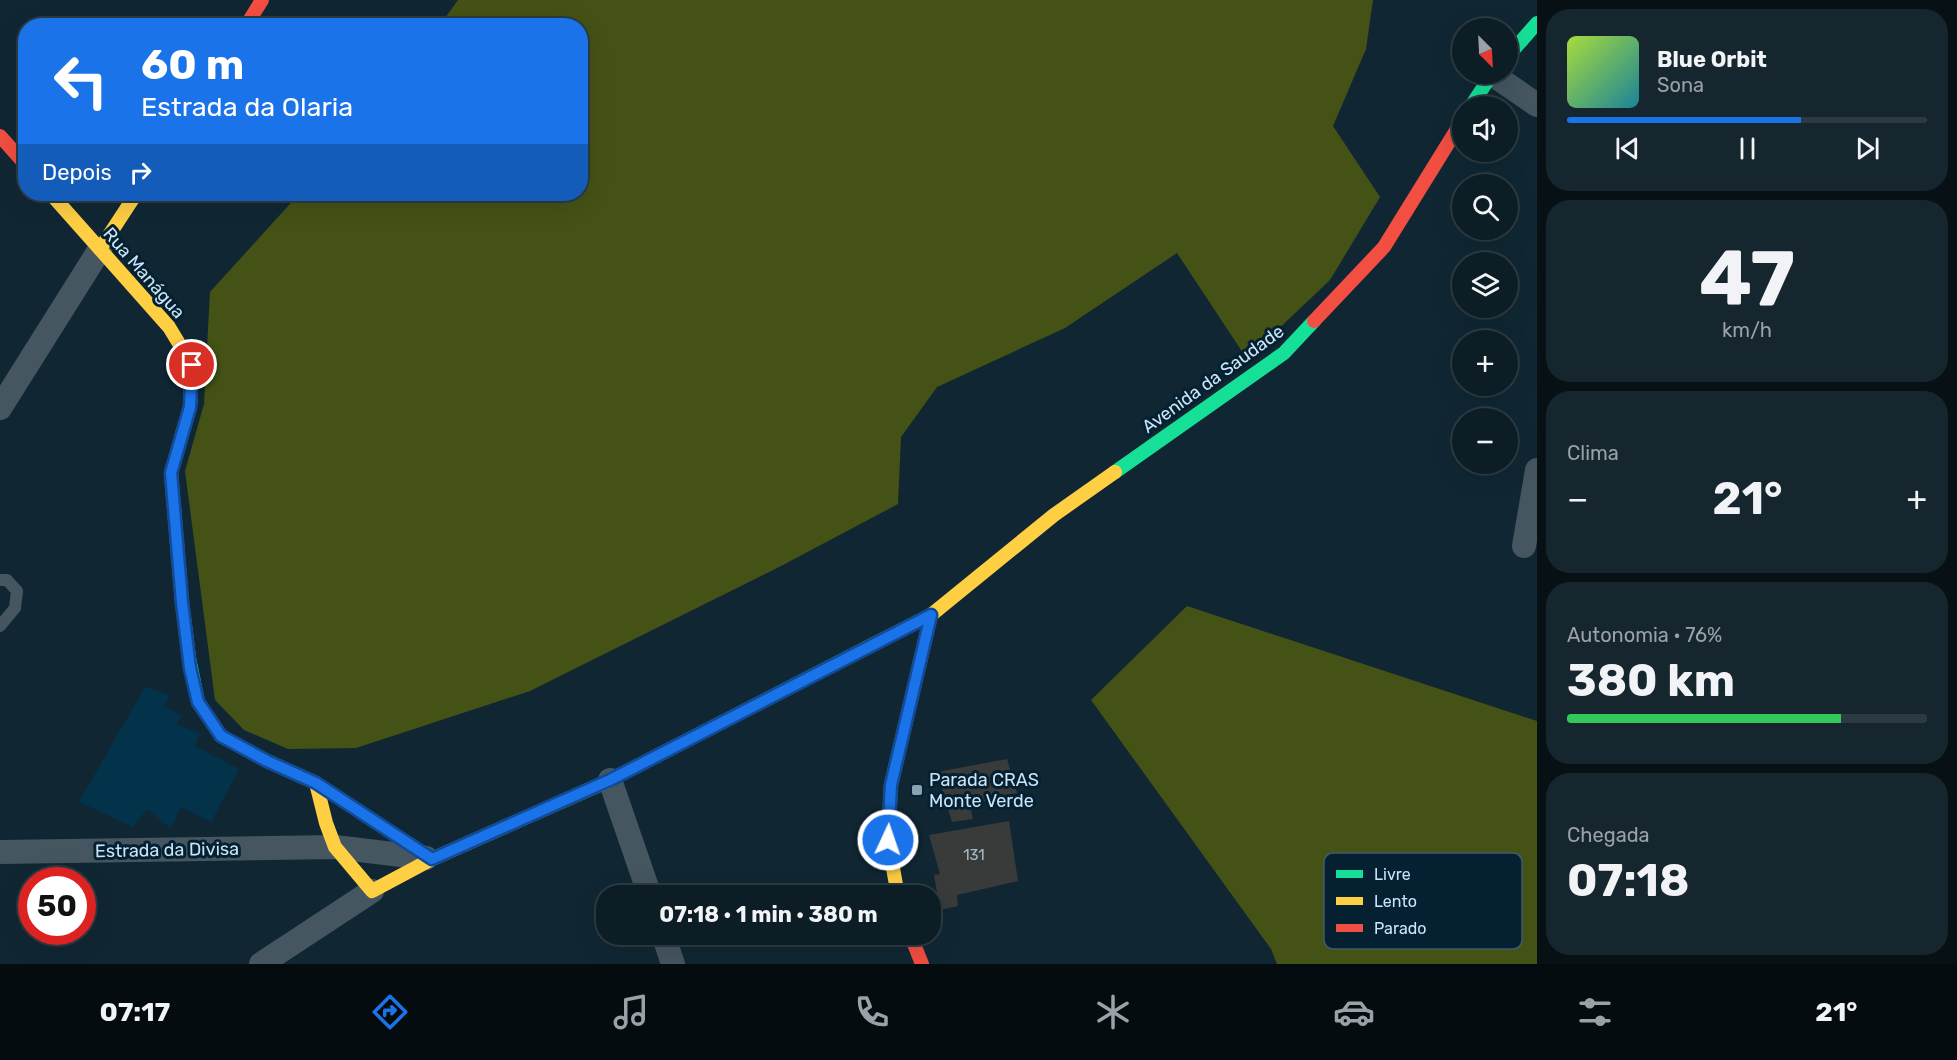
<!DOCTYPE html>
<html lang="pt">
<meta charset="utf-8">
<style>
:root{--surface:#0c1d26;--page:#15262e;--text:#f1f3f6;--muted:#9aa2a7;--line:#2c3b43;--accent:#1a73e8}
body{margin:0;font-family:Rubik,sans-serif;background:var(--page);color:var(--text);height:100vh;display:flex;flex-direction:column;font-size:22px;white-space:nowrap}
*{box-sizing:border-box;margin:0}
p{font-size:20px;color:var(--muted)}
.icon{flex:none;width:33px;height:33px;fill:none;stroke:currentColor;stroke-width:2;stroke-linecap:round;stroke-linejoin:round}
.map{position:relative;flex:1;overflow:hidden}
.panel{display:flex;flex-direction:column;gap:9px;padding:9px;background:#071015;width:420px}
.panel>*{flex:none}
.hud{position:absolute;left:18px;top:18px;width:570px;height:183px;border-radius:24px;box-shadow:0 6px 24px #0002,0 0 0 2px var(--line);background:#1a73e8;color:#fff;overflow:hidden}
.needle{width:39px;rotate:156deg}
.controls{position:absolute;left:1452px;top:18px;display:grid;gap:12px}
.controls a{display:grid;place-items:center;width:66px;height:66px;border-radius:50%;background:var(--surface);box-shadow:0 6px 24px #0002,0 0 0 2px var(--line);font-size:30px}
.speed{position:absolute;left:18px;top:867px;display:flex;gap:12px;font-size:30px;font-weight:700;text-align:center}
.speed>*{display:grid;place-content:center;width:78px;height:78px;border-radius:50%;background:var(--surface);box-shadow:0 6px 24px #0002,0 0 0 2px var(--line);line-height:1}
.speed .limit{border:9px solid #d22;background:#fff;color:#111}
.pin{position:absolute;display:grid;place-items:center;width:51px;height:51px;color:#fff;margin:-26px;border:3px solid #fff;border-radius:50%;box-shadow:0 2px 6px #0007}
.me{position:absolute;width:66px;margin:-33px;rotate:3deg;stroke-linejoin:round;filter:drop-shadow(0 0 4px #0008)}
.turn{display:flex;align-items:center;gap:21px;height:126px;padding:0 24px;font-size:27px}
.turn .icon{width:78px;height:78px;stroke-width:2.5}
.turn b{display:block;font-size:42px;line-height:51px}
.then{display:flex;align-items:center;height:57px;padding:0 24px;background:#0003;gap:12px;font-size:22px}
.big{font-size:45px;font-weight:700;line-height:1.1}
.panel .tile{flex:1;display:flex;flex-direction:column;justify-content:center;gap:9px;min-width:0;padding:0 21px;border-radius:24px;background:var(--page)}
.panel .dial{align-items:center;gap:0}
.dial b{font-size:78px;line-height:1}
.song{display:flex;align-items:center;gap:18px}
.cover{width:72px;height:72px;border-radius:9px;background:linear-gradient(135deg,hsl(80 70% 55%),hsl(190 70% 35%))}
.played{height:6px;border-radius:3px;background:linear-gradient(90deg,var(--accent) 65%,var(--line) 65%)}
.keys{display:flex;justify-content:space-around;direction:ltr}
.heat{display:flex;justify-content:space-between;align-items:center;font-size:33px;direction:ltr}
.charge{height:9px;border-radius:4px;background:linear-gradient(90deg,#34c759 76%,var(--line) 0)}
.trip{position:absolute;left:596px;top:885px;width:345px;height:60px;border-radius:24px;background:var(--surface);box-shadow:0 6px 24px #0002,0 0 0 2px var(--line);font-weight:700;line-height:60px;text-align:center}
.tabs{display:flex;height:96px;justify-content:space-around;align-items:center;background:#050c0f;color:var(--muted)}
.tabs .icon{width:42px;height:42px}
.tabs .on{color:var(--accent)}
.tabs b{font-size:27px;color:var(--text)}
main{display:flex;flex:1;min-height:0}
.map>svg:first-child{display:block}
.built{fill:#03324b}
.forest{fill:#445216}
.building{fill:#393b3a}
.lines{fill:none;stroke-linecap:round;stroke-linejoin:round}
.lane{stroke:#455661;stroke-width:12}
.street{stroke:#455661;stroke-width:24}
.fast{stroke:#16e098;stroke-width:14}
.slow{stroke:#ffcf43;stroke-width:14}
.jam{stroke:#f24e42;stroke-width:14}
.route-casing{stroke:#114b97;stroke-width:15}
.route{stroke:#1a73e8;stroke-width:10}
.poi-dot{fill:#89a2b3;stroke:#052031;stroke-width:2}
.labels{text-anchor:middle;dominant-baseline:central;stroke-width:6;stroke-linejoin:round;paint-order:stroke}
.number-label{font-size:15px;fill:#a6bac8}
.street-label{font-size:18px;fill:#cae5f8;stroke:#052031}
.poi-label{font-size:18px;fill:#cae5f8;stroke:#052031;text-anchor:start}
.key{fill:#052031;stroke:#405b6d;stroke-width:1.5}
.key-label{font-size:16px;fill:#cae5f8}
</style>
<main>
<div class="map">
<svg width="1537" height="964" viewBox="0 0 1537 964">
<rect width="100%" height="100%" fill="#102733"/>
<polygon class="built" points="145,687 170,695 164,706 182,716 176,724 200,733 195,746 239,769 211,822 181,807 171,829 147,809 133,827 79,802"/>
<g class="forest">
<polygon points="458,0 1373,0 1366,49 1333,126 1380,197 1330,280 1247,359 1177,253 1065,328 937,387 901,437 898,504 783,565 530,691 356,748 288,749 244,730 215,700 185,471 204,404 210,292 299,194 580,194 580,26 440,25"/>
<polygon points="1187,606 1537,721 1537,964 1277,964 1271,949 1091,700"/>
</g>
<g class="building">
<polygon points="1007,759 1017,793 970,805 973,819 952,822 937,772"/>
<polygon points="1009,821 1018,881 957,895 958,906 940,910 934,875 940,874 929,835"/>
</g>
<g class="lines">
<polyline class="lane" points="0,580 7,580 17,591 15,608 0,626"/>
<g class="street">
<polyline points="1492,74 1537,105"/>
<polyline points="0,408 100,249"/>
<polyline points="1524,546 1537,470"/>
<polyline points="610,780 650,896"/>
<polyline points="0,852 335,847 426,858"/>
<polyline points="663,934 673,964"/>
<polyline points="261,964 372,891"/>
</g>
<g class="fast">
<polyline points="1508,56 1537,23"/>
<polyline points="1471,106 1492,74"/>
<polyline points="1115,472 1284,353 1314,321"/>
<polyline points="189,658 198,702 221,736 267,761 316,783 432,859"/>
<polyline points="606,782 866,648"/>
</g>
<g class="slow">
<polyline points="51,194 169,327 192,365 190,407 171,473 182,602 189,658"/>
<polyline points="100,249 136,194"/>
<polyline points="866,648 931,615 1054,515 1115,472"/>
<polyline points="316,783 326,823 335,847 372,891 432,859 606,782"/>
<polyline points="898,896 888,840 891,785 931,615"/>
</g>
<g class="jam">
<polyline points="246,26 262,0"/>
<polyline points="0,136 26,165"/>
<polyline points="1314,321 1384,247 1462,121"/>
<polyline points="910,934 922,964"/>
</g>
</g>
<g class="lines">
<defs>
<polyline id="route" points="192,365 190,407 171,473 182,602 190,668 198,702 221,736 267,761 316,783 432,859 610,780 931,615 891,785 888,840"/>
</defs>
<use href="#route" class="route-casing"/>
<use href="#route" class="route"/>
</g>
<rect class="poi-dot" x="911" y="784" width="12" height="12" rx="3"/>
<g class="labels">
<g class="number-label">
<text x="974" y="855">131</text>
</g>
<g class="street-label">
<text transform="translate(144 273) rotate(49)">Rua Manágua</text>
<text transform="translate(1213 379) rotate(-36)">Avenida da Saudade</text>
<text transform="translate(167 850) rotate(-1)">Estrada da Divisa</text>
</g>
<g class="poi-label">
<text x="929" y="780">Parada CRAS<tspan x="929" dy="21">Monte Verde</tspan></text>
</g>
</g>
<rect x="1324" y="853" width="198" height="96" rx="9" class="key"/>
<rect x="1336" y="870" width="27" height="8" fill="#16e098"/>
<rect x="1336" y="897" width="27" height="8" fill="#ffcf43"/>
<rect x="1336" y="924" width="27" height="8" fill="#f24e42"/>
<g class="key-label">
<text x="1374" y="880">Livre</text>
<text x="1374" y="907">Lento</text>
<text x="1374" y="934">Parado</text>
</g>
</svg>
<div class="controls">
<a><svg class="needle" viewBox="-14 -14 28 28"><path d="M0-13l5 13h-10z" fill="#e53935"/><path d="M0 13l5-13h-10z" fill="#9aa2a7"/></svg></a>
<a><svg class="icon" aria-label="sound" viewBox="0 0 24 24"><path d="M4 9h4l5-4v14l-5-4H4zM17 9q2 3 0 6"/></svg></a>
<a><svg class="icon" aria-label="search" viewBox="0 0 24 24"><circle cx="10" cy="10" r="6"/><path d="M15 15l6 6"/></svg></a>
<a><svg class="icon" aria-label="layers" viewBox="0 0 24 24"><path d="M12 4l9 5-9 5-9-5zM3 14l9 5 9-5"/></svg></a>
<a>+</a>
<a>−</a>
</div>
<div class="speed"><div class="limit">50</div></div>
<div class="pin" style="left:192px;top:365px;background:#d93025"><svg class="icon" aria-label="arrive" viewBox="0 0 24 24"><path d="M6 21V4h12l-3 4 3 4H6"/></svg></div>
<svg class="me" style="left:888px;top:840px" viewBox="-20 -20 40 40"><circle r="17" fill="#1a73e8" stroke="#fff" stroke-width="3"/><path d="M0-11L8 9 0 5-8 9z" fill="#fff"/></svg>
<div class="trip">07:18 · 1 min · 380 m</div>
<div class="hud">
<div class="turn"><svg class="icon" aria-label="left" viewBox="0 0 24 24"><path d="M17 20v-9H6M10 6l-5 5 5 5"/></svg><div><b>60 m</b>Estrada da Olaria</div></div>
<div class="then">Depois<svg class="icon" aria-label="right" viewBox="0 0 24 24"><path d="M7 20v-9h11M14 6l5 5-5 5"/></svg></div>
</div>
</div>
<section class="panel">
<div class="tile">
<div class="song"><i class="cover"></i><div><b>Blue Orbit</b><p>Sona</p></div></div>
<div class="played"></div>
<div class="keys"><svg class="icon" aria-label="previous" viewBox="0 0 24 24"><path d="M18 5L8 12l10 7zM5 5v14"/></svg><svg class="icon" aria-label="pause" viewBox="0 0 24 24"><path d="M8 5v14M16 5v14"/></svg><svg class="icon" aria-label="next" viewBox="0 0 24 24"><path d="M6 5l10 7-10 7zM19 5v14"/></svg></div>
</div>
<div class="tile dial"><b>47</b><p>km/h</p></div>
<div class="tile"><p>Clima</p>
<div class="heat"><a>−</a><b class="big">21°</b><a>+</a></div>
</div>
<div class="tile"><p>Autonomia · 76%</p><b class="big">380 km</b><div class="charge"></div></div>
<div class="tile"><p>Chegada</p><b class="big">07:18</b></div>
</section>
</main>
<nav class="tabs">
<b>07:17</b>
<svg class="icon on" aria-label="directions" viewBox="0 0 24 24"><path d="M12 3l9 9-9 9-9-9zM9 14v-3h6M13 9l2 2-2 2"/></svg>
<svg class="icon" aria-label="music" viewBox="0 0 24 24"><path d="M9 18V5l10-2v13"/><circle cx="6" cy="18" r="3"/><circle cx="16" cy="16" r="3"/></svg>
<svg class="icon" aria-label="phone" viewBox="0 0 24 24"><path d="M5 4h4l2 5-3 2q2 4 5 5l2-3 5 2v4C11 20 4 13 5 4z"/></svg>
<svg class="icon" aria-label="climate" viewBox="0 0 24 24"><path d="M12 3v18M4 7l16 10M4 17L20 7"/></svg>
<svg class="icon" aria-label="car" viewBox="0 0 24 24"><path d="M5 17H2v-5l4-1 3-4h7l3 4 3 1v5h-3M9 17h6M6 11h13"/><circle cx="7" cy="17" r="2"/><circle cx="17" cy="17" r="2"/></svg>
<svg class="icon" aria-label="filters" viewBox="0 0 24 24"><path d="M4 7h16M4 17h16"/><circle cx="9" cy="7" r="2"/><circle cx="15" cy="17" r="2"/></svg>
<b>21°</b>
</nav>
